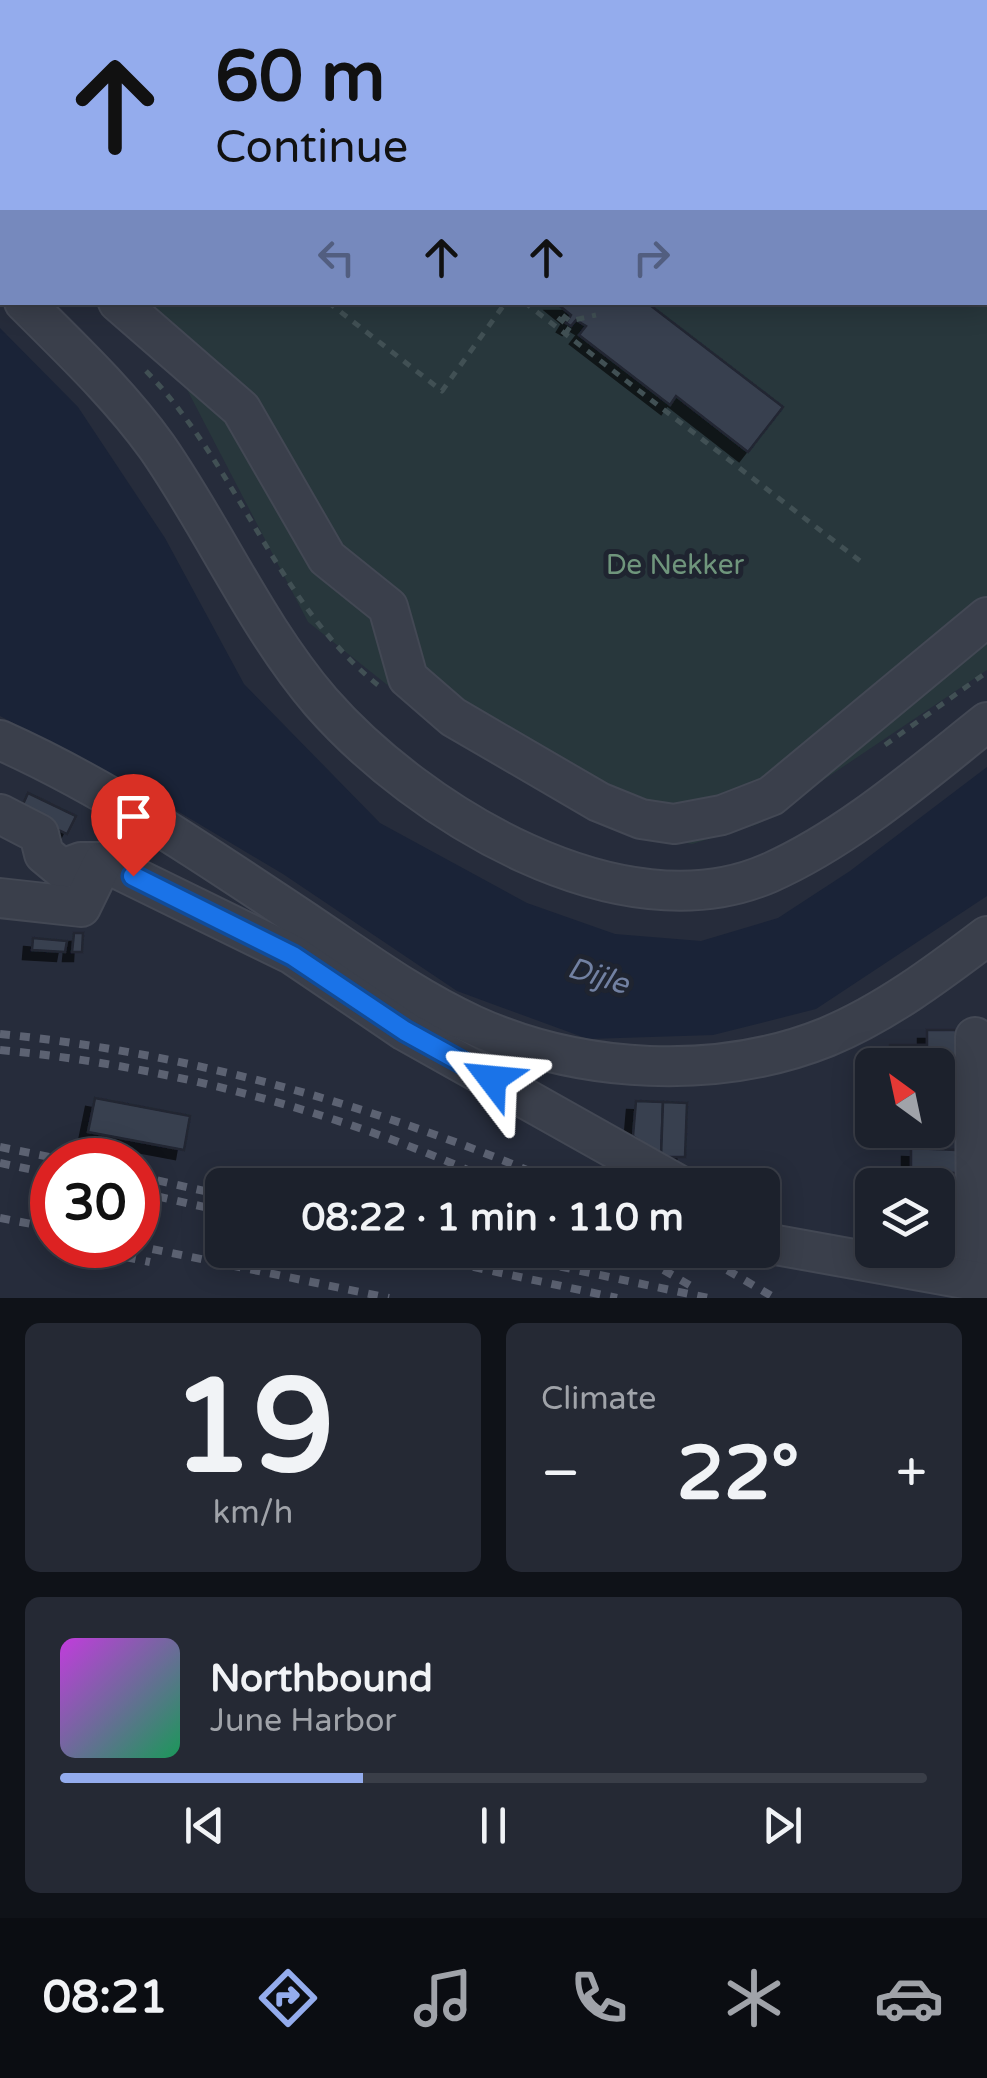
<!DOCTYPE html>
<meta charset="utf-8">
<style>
:root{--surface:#1c212c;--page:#252934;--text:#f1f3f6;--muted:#a0a3a9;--line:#3a3e48;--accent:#94aced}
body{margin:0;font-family:"Varela Round",sans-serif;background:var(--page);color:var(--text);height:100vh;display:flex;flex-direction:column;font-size:38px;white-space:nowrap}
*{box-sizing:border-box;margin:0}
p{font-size:32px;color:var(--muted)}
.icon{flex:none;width:55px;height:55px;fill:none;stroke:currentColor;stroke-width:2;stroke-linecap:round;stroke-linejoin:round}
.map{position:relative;height:1298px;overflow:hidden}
.sheet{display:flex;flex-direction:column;gap:25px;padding:25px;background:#0f1218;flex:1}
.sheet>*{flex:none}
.banner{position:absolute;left:0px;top:0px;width:988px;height:305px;box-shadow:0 5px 25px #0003,0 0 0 2px var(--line);background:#94aced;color:#111;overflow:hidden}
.needle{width:65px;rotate:327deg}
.controls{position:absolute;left:855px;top:1048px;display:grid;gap:20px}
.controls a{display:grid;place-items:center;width:100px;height:100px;border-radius:15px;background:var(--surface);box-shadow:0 5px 25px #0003,0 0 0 2px var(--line);font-size:50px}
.speed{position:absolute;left:30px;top:1138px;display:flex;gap:20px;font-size:50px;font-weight:700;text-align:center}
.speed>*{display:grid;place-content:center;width:130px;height:130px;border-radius:50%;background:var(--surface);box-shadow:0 5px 25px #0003,0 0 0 2px var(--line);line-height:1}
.speed .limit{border:15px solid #d22;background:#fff;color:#111}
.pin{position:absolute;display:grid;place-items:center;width:85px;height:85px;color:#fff;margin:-102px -42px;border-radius:50% 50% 50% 0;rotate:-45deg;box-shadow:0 0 10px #0007}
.pin .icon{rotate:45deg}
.me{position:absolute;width:110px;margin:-55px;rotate:299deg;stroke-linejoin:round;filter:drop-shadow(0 0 8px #0008)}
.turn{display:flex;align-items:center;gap:35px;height:210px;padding:0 50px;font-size:45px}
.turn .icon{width:130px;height:130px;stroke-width:2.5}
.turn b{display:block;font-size:70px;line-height:85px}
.lanes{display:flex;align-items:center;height:95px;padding:0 50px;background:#0003;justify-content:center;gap:50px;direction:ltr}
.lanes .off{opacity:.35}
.big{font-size:75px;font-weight:700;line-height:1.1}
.sheet .widget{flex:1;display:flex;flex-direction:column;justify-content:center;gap:15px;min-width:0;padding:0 35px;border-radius:15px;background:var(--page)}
.sheet .dial{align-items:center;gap:0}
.dial b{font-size:130px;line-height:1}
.song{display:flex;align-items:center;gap:30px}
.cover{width:120px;height:120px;border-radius:15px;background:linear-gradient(135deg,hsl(290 70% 55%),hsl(150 70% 35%))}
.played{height:10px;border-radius:5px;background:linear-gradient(90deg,var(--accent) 35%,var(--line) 35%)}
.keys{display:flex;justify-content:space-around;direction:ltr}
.heat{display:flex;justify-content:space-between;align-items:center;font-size:55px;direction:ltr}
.sheet .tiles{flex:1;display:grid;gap:25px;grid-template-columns:1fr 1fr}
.widget:last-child{grid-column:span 2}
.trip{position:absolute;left:205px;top:1168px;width:575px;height:100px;border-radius:15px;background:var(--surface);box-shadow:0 5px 25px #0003,0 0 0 2px var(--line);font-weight:700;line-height:100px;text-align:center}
.menu{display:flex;height:160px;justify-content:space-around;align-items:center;background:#0b0d12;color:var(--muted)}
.menu .icon{width:70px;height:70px}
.menu .selected{color:var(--accent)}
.menu b{font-size:45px;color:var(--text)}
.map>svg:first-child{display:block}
.green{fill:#28373c}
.water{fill:#1a2337}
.building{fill:#394050;stroke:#212632;stroke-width:2.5;filter:url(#shadow)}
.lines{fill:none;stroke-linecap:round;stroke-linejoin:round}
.minor-casing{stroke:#434854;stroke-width:42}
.path{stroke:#415054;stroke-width:5;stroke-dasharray:8 8;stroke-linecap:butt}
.minor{stroke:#3a3f4b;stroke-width:38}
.rail{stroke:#5c6272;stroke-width:8;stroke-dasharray:10 10;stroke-linecap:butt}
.route-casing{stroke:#114b97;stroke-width:25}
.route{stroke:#1a73e8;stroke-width:18}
.labels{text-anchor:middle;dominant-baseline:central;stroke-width:10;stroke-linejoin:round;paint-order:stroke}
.park-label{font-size:28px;fill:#6f957c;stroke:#1f2430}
.water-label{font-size:30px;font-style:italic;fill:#7281a2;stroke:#1f2430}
</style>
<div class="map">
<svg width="987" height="1298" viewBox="0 0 987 1298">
<defs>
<filter id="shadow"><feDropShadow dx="-9" dy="9" stdDeviation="0" flood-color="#0009"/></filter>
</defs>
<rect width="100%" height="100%" fill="#262c3b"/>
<polygon class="green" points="0,0 987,0 987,670 758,824 692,844 631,832 572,809 439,726 308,622 180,376 92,303 985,302 985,2 2,2 2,228"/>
<polygon class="water" points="0,328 78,407 165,538 244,684 380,823 527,903 615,934 701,941 778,918 850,871 987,767 987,896 816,1009 713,1035 588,1039 457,991 283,874 169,806 0,716"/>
<g class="building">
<polygon points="555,302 646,302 783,407 748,452 676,396 670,405 579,335 586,326 576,320 571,326 566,323 571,315"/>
<polygon points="28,793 76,816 67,834 20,811"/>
<polygon points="74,933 83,933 82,952 72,952"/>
<polygon points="33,938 67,941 65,952 32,950"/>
<polygon points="927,1030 956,1030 957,1062 888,1060 890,1045 927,1045"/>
<polygon points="888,1060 957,1062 957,1079 938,1076 938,1065"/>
<polygon points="938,1076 957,1079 957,1095 938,1092"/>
<polygon points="938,1092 957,1095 957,1111 938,1109"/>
<polygon points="95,1098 190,1116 184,1150 88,1132"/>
<polygon points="636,1101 663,1102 661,1157 633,1136"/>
<polygon points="663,1102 687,1103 685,1157 661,1157"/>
<polygon points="938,1109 957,1111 957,1132 921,1130 938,1130"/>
<polygon points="911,1148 957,1150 957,1173 911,1172"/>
<rect x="938" y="1207" width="4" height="39"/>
</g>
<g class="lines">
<defs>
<g id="minor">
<polyline points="0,201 2,203"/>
<polyline points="0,280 2,282"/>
<path d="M24,302c46,46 95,92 133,145 57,82 99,179 164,255 96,110 300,236 448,171 79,-35 151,-98 218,-151"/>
<polyline points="118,302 241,409 327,558 388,607 408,678 453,717 599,802 641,819 674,824 722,815 771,796 987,617"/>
<path d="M0,740c110,49 211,119 312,186 52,35 104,73 161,99 107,49 245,56 354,12 58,-24 111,-64 160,-101"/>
<polyline points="0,814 39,834 44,854 62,869 81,862 103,862 293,955 405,1031 679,1185"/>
<polyline points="0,898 81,907 103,862"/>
<polyline points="975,1037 976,1281"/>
<polyline points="762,1238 776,1245 987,1283"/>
</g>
</defs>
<use href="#minor" class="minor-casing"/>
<g class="path">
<polyline points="399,2 400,0"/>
<polyline points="0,52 2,49"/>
<polyline points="0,241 2,243"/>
<polyline points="328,302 442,391 506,302"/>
<polyline points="524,302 864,564"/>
<polyline points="565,334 570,327 557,317 561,314 570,321 596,315"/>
<path d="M146,371c92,95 130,232 233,315"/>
<polyline points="885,745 987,672"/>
</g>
<use href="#minor" class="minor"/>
<g class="rail">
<path d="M0,1034c196,20 383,74 563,151"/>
<path d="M0,1050c170,16 346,63 501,135"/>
<polyline points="0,1147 65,1160"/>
<polyline points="0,1163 52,1174"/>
<polyline points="138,1176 222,1195"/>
<polyline points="138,1192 222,1211"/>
<polyline points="0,1218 52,1228"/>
<polyline points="67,1245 150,1262"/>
<polyline points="133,1245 389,1298"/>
<polyline points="395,1250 617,1298"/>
<polyline points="482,1250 708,1298"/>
<polyline points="629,1250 698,1290"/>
<polyline points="693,1250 775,1298"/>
</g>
</g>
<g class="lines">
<defs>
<polyline id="route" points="133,876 293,956 405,1031 492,1079"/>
</defs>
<use href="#route" class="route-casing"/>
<use href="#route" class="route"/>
</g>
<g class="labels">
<g class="park-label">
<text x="675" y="565">De Nekker</text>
</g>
<g class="water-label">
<text transform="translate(598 976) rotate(17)">Dijle</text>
</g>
</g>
</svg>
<div class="controls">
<a><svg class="needle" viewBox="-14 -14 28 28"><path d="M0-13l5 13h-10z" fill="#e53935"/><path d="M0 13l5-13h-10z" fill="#a0a3a9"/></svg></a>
<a><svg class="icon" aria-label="layers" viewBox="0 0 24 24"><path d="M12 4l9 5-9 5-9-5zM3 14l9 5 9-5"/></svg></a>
</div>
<div class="speed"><div class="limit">30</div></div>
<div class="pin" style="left:133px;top:876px;background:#d93025"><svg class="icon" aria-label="arrive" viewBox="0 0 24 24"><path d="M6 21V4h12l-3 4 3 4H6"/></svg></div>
<svg class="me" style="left:492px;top:1079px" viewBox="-20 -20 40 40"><path d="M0-17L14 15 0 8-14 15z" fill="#1a73e8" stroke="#fff" stroke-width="4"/></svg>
<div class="trip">08:22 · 1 min · 110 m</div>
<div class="banner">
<div class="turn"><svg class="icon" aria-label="ahead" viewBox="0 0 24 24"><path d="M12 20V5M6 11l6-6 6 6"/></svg><div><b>60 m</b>Continue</div></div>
<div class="lanes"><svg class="icon off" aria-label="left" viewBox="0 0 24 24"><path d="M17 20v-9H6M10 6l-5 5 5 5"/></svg><svg class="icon" aria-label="ahead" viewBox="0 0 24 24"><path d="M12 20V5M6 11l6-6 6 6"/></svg><svg class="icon" aria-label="ahead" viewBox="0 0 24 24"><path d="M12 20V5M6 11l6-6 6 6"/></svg><svg class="icon off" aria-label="right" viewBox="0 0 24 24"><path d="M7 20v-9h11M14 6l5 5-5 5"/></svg></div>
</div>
</div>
<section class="sheet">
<div class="tiles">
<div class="widget dial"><b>19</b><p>km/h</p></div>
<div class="widget"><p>Climate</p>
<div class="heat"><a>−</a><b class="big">22°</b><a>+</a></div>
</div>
<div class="widget">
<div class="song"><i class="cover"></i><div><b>Northbound</b><p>June Harbor</p></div></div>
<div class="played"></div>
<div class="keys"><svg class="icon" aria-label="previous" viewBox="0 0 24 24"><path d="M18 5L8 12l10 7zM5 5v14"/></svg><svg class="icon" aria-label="pause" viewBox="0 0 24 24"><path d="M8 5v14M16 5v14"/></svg><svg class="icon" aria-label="next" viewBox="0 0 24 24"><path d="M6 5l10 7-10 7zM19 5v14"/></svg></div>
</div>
</div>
</section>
<nav class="menu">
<b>08:21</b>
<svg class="icon selected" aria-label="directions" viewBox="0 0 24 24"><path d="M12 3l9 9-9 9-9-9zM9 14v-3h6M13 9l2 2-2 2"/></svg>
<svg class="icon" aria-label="music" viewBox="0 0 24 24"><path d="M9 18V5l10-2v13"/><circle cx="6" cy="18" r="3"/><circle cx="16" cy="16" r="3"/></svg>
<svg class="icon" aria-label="phone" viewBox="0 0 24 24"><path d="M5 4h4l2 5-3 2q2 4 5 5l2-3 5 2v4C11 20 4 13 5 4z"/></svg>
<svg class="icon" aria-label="climate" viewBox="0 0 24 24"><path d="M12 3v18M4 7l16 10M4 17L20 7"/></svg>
<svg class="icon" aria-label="car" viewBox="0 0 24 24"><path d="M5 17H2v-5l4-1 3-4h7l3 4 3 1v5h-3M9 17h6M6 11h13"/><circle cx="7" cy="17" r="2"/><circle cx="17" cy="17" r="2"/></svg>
</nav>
